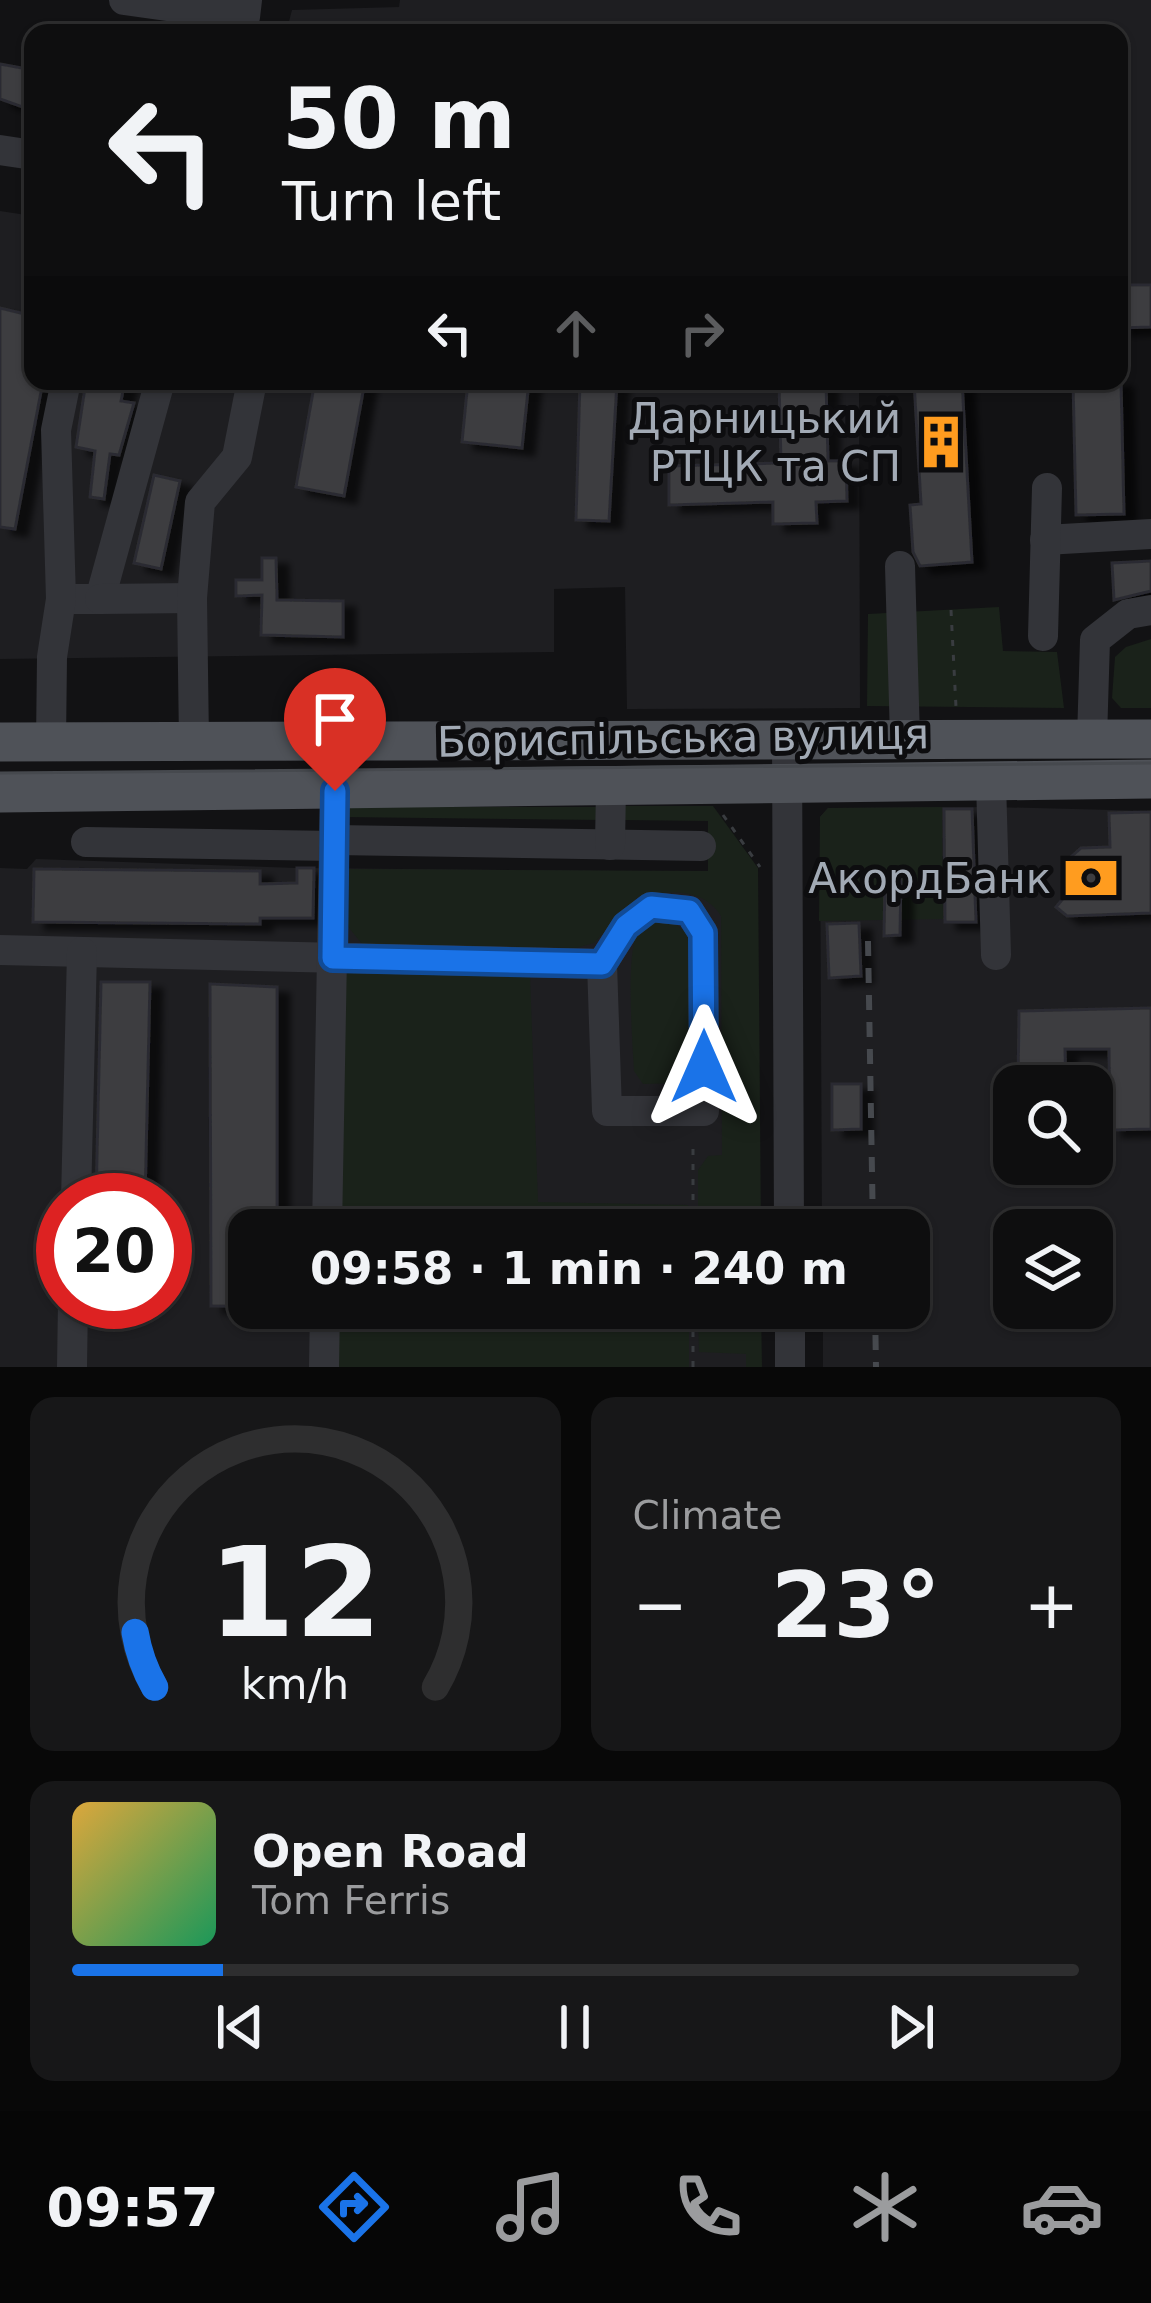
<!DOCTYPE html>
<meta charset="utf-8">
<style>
:root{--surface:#0e0e0f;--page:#171718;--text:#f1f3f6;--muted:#9b9c9e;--line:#2e2e2f;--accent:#1a73e8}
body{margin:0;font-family:"DejaVu Sans",sans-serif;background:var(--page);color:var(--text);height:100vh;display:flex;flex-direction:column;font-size:45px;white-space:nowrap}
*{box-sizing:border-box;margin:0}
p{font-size:39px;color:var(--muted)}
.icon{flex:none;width:66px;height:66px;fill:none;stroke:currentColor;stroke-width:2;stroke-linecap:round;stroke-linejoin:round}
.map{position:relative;height:1367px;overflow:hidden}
.side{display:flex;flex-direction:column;gap:30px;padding:30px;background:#080808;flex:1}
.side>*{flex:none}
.hud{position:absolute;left:24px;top:24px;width:1104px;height:366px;border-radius:24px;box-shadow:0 3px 9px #0004,0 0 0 3px var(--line);background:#0e0e0f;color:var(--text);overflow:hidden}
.tools{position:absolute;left:993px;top:1065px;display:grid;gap:24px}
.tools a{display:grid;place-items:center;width:120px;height:120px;border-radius:24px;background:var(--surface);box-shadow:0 3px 9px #0004,0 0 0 3px var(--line);font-size:60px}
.speed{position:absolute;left:36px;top:1173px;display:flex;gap:24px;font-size:60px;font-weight:700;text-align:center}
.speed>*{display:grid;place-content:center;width:156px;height:156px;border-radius:50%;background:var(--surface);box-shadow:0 3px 9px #0004,0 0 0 3px var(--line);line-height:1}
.speed .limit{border:18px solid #d22;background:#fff;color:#111}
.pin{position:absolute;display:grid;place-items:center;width:102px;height:102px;color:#fff;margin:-123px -51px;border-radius:50% 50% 50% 0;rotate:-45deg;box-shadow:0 0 12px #0007}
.pin .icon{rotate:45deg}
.me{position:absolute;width:132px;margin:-66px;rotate:0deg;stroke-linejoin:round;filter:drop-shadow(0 0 9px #0008)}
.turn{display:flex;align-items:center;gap:42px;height:252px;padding:0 60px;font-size:54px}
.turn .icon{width:156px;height:156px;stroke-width:2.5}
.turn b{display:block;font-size:84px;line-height:102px}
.lanes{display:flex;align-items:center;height:114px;padding:0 60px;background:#0003;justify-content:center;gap:60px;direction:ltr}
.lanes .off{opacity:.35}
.big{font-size:90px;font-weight:800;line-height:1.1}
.side .card{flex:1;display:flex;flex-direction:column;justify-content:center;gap:18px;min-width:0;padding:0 42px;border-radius:24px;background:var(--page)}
.side .dial{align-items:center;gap:0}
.dial svg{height:312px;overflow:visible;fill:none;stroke:var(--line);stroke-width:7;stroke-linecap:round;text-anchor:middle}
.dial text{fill:var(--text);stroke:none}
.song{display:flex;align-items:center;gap:36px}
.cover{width:144px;height:144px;border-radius:18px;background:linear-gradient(135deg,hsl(40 70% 55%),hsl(150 70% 35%))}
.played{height:12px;border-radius:6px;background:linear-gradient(90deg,var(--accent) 15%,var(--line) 15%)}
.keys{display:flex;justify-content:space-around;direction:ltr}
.heat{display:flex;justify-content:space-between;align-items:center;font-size:66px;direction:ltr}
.side .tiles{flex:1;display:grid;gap:30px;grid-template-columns:1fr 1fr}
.card:last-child{grid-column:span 2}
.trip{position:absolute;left:228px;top:1209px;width:702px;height:120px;border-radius:24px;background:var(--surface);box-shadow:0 3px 9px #0004,0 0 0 3px var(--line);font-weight:800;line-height:120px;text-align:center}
.tab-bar{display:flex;height:192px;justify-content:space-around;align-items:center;background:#060606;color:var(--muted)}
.tab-bar .icon{width:84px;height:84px}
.tab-bar .active{color:var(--accent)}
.tab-bar b{font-size:54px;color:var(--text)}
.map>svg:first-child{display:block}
.built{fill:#1e1e21;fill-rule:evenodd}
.green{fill:#1a221a}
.building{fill:#3c3d41;stroke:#2c2c30;stroke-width:3;filter:url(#shadow)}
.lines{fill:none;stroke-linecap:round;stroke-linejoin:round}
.path{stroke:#393c40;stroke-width:3;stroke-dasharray:6 9;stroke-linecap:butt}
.minor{stroke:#333439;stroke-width:30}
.major{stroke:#4f5258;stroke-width:39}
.tram{stroke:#46494e;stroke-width:3}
.rail{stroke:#46494e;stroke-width:6;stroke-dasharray:15 12;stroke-linecap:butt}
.route-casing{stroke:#114b97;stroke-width:30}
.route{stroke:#1a73e8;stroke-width:21}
.labels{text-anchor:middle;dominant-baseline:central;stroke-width:10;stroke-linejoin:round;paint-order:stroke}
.poi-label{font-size:42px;fill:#a2aab5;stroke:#0d0d0f;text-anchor:end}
.street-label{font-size:42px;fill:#a2aab5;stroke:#0d0d0f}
</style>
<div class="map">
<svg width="1151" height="1367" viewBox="0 0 1151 1367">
<defs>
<filter id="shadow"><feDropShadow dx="12" dy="7" stdDeviation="3" flood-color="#0009"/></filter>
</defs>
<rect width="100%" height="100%" fill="#121214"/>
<g class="built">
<polygon points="400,0 1151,0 1151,318 1119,319 1119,33 286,33 292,10 399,7"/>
<polygon points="0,211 33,216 33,381 859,381 860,708 627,709 625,587 554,589 554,652 0,659"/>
<path d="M992,807l159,4v556h-328v-59h86v-78h-87l-2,-413 8,-9zM1014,1086h78v78h-78zM1014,1230h78v78h-78z"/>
<path d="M36,859l261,9 438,4 12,358h-498v78h498l-1,59h-746v-499l27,1zM63,1200h102v102h-102z"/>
</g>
<g class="green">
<polygon points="999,607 1003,651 1057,652 1064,708 867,706 868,614"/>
<polygon points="1151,639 1151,708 1121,708 1112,698 1115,657 1126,647"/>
<path d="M622,806h91l45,62 3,362h-63v-60l10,-14 14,-1 -1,-239c-17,-28 -52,-26 -83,-19l-44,46 -18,5 -214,-4 -16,-20 2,-55 360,2v-50l-85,-1z"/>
<polygon points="343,807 604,807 604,820 343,817"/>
<polygon points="942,807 943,919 819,921 820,817 828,808"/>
<path d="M672,921l21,17v138l-6,7 -44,1 -9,-13c-1,-25 -11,-135 9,-147 7,-4 21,-3 29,-3z"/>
<polygon points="351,971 530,974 538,1202 688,1205 689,1230 333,1230 344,976"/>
<polygon points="331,1308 689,1308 689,1367 330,1367"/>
<polygon points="698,1308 761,1308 762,1367 746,1367 746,1354 699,1352"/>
</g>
<g class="building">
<polygon points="0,64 33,70 31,110 0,99"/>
<polygon points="1119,285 1151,285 1151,327 1119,328"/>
<polygon points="0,308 33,316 33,381 43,381 15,529 0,527"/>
<polygon points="86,381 125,381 121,401 134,403 119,455 110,454 104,499 90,497 95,451 76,447"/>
<polygon points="315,381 365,381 344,496 296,487"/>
<polygon points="468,381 529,381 522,448 462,442"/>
<polygon points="580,381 617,381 609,521 576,520"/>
<polygon points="779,381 826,381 828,461 846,461 847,501 816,502 817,523 773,524 773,502 669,505 669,466 781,463"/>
<polygon points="914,381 962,381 972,562 920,566 913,552 910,505 921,504"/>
<polygon points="1073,381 1121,381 1124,514 1076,515"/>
<polygon points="154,475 180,481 161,569 134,563"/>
<polygon points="262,558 276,558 277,600 343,601 343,637 261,635 262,595 236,596 236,580 262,580"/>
<polygon points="1151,561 1151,591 1114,600 1112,563"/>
<polygon points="944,809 972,809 976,922 945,922"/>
<polygon points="1151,812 1151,913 1067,916 1056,907 1066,895 1071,857 1081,848 1110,847 1109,813"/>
<polygon points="297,868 314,868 313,918 260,918 260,924 33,922 34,869 260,871 260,884 297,883"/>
<polygon points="901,876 900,935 884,936 885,877"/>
<polygon points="859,923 861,976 829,978 827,924"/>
<polygon points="101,982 150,982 145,1200 96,1200"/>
<polygon points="210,984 277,987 277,1230 249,1230 249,1306 211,1306"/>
<polygon points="1151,1008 1151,1129 1110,1130 1109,1049 1065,1049 1066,1086 1018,1086 1019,1011"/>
<polygon points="832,1084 861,1084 861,1129 832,1130"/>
</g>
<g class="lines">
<g class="path">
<polyline points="951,610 956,707"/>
<polyline points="723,815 760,867"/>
<polyline points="693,1230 693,1140"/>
<polyline points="693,1367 693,1308"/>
</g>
<g class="minor">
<polyline points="124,0 245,17 247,0"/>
<polyline points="0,150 33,155"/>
<polyline points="1045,540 1151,534"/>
<polyline points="900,566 905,738"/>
<polyline points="61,599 100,599 160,381"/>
<polyline points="100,599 192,598"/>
<polyline points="1043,636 1047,488"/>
<polyline points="1092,739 1095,640 1128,614 1151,610"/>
<polyline points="787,740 789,1230"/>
<polyline points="51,742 52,657 61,599 56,430 66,381"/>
<polyline points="194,742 192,598 200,502 237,457 252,381"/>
<polyline points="991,782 996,955"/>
<polyline points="335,840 701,846"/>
<polyline points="86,842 335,846"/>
<polyline points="610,845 611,787"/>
<polygon points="651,907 689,911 703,933 704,1111 607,1111 602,964 626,926"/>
<polyline points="0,950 602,964"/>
<polyline points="76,1200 82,952"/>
<polyline points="327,1230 335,791"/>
<polyline points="790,1308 790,1367"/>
<polyline points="72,1367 73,1302"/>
<polyline points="324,1367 325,1308"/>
</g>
<g class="major">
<polyline points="0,742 1151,739"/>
<polyline points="0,793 1151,779"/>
</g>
<polyline class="tram" points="0,773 1151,763"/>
<g class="rail">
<polyline points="868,941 873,1230"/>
<polyline points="875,1308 876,1367"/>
</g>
</g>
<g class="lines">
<defs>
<polyline id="route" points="335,791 333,958 602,964 626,926 651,907 689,911 703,933 704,1067"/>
</defs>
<use href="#route" class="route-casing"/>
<use href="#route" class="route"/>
</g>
<defs>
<symbol id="building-bare" viewBox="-9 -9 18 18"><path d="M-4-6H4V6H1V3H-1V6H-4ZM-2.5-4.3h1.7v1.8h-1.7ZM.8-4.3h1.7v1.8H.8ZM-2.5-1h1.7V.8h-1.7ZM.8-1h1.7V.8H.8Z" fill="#ff9c1f" stroke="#0d0d0f" stroke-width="2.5" paint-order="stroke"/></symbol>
<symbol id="bank-bare" viewBox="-9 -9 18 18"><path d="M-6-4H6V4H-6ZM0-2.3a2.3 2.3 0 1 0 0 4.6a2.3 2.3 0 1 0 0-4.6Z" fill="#ff9c1f" stroke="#0d0d0f" stroke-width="2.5" paint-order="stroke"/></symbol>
</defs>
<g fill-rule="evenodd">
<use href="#building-bare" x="903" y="404" width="76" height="76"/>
<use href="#bank-bare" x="1053" y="840" width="76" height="76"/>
</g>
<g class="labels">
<g class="poi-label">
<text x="901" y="418">Дарницький<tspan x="901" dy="48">РТЦК та СП</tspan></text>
<text x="1051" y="878">АкордБанк</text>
</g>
<g class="street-label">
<text transform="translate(683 738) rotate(-1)">Бориспільська вулиця</text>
</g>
</g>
</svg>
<div class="tools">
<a><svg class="icon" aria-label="search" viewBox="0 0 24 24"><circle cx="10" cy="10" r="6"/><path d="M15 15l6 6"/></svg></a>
<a><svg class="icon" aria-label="layers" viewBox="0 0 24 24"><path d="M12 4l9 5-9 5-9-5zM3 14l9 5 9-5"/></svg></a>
</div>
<div class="speed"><div class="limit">20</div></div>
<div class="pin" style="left:335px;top:791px;background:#d93025"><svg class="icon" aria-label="arrive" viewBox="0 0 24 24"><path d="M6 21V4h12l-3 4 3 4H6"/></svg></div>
<svg class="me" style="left:704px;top:1067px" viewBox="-20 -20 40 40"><path d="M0-17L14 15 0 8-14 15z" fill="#1a73e8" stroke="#fff" stroke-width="4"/></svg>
<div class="trip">09:58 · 1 min · 240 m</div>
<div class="hud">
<div class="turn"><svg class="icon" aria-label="left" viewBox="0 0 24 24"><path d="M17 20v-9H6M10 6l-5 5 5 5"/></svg><div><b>50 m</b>Turn left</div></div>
<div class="lanes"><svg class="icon" aria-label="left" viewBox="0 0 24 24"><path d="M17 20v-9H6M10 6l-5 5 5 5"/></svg><svg class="icon off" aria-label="ahead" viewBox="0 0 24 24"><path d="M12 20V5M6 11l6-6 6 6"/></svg><svg class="icon off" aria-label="right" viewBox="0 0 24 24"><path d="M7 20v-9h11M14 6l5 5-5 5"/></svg></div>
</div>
</div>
<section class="side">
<div class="tiles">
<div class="card dial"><svg viewBox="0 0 100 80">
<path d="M14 69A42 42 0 1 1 86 69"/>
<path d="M14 69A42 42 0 0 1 9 55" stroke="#1a73e8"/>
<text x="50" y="56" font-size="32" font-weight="700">12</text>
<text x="50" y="72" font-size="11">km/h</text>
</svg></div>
<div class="card"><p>Climate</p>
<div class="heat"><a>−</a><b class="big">23°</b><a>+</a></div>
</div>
<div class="card">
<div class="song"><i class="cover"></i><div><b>Open Road</b><p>Tom Ferris</p></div></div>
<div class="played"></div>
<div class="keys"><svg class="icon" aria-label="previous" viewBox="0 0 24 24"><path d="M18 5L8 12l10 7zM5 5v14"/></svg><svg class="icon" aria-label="pause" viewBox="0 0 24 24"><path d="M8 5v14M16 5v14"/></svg><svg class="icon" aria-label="next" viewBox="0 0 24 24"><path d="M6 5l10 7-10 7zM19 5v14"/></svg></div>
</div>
</div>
</section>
<nav class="tab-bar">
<b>09:57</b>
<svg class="icon active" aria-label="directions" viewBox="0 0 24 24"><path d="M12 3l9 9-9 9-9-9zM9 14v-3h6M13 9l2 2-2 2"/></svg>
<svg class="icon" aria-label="music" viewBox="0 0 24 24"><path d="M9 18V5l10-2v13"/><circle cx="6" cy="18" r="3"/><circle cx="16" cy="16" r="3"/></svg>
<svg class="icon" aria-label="phone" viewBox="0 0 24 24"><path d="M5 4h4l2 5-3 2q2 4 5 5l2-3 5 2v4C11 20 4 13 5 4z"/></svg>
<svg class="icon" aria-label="climate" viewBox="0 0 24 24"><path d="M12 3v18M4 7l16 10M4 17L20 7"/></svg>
<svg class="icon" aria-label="car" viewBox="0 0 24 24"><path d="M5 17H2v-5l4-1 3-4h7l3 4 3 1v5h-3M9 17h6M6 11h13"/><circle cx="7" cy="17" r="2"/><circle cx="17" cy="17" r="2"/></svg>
</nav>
